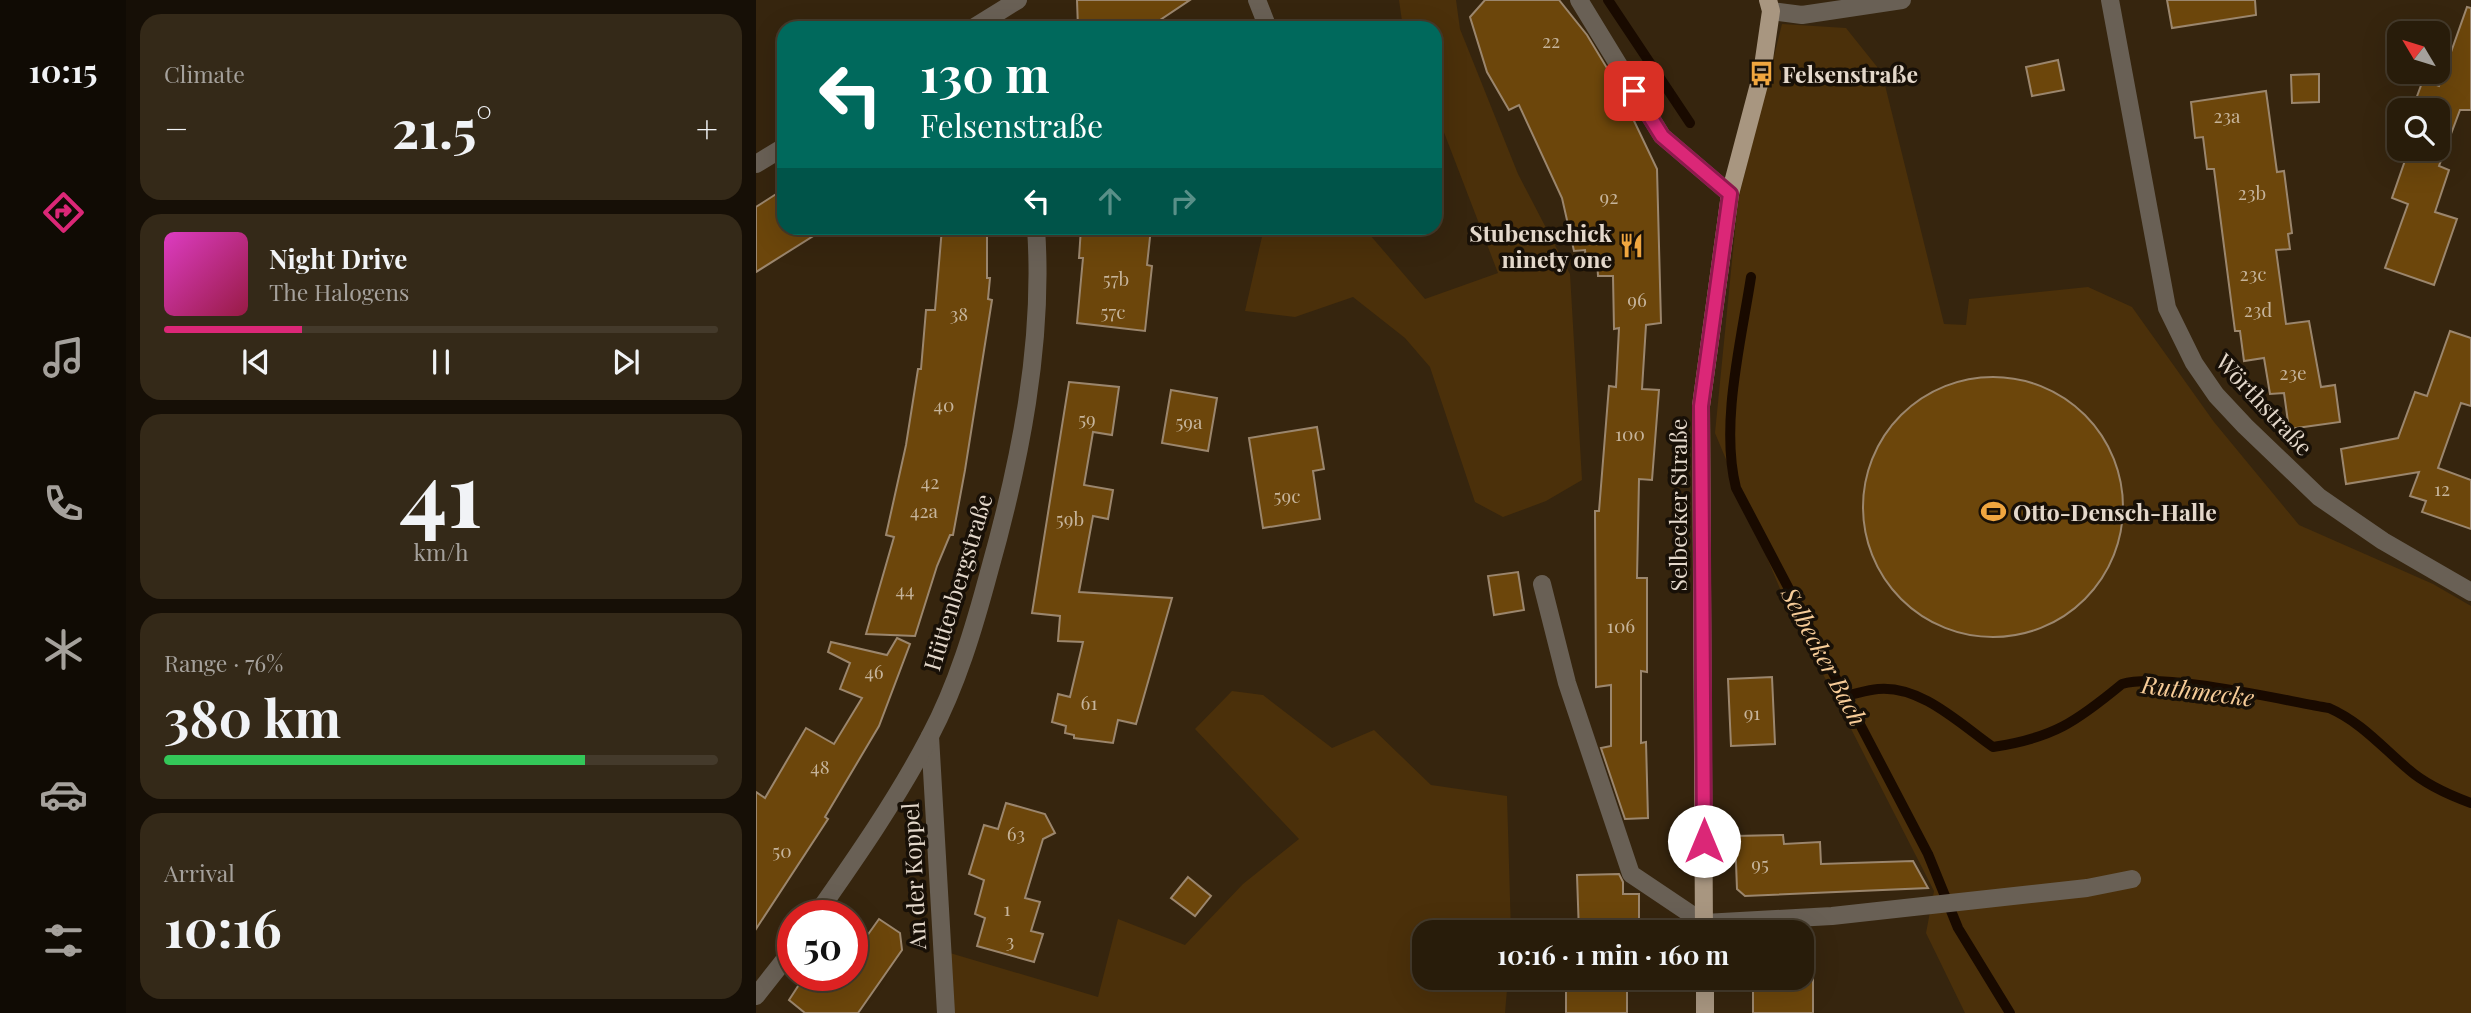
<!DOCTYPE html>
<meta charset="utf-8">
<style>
:root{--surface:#281c0a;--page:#342918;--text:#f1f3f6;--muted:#a5a19c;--line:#443a2b;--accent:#db2777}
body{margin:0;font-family:"Playfair Display",serif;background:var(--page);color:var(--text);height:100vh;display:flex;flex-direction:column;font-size:26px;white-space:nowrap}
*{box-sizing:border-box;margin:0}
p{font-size:23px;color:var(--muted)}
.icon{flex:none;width:38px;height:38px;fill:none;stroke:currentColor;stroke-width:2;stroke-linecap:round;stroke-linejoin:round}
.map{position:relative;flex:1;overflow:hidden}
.sheet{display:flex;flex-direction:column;gap:14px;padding:14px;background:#160f06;width:630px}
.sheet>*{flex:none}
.hud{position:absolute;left:21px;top:21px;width:665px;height:214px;border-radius:21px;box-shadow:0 7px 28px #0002,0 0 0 2px var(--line);background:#00695c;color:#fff;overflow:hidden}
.needle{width:46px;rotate:308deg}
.buttons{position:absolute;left:1631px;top:21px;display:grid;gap:14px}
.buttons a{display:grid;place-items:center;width:63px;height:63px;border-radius:14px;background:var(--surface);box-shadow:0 7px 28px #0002,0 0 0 2px var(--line);font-size:35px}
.speed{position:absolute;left:21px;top:900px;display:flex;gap:14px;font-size:35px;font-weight:700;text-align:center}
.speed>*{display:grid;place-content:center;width:91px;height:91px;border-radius:50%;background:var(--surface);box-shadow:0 7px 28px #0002,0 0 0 2px var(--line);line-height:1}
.speed .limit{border:10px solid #d22;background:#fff;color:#111}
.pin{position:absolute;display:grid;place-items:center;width:60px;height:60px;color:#fff;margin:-30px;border-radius:14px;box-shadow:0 4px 10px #0006}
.me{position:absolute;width:77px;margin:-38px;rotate:0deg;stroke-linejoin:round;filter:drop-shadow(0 0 5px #0008)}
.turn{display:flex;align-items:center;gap:24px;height:147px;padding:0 28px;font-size:32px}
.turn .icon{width:91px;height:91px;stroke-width:2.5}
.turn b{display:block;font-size:49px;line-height:60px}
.lanes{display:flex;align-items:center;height:66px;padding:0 28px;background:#0003;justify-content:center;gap:35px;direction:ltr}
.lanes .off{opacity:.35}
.big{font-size:52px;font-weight:700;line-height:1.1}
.sheet .tile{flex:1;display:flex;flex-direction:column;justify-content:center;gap:10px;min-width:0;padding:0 24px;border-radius:21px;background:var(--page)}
.sheet .dial{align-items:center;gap:0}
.dial b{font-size:91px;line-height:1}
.song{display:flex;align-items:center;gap:21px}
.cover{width:84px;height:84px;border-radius:10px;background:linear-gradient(135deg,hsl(310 70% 55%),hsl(340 70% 35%))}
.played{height:7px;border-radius:4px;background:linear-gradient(90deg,var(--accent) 25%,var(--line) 25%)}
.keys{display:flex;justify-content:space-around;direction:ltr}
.heat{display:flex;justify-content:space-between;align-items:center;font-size:38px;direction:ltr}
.charge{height:10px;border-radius:5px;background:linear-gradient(90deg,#34c759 76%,var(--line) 0)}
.trip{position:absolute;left:656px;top:920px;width:402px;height:70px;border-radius:21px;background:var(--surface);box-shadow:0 7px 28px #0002,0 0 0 2px var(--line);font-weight:700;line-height:70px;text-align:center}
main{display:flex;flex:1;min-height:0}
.dock{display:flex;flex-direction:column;width:126px;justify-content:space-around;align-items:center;background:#100b04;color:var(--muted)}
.dock .icon{width:49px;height:49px}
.dock .current{color:var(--accent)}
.dock b{font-size:32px;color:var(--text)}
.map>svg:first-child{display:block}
.green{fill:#4b300a}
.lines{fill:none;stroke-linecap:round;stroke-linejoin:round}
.stream{stroke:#190a00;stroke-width:10}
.building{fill:#6c460b;stroke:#9b866d;stroke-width:2}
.minor{stroke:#696055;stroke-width:18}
.major{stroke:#a89680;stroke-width:18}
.route-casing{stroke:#8e194d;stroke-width:18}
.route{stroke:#db2777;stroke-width:12}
.labels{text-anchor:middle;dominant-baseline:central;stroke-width:7;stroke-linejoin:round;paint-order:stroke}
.number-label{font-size:19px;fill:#c6b49b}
.poi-label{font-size:23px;font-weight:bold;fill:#e4d8cb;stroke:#181007;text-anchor:start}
.street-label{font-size:23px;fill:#e4d8cb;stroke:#181007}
.water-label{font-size:24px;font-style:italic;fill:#f7cc98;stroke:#181007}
</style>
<main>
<nav class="dock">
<b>10:15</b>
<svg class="icon current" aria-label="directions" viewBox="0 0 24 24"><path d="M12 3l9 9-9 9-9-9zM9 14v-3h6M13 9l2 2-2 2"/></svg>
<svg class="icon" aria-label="music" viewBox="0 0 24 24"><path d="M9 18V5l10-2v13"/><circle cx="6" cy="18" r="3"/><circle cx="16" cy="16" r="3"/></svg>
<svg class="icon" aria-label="phone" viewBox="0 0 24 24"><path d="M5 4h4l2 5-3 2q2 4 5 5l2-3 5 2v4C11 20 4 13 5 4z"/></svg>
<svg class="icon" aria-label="climate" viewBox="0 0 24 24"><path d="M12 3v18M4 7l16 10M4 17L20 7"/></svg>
<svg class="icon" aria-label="car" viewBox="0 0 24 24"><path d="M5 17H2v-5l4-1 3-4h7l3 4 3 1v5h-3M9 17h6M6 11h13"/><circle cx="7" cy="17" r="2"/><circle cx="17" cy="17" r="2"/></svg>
<svg class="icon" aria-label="filters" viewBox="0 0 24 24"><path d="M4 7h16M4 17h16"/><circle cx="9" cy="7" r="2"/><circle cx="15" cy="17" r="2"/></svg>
</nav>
<section class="sheet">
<div class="tile"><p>Climate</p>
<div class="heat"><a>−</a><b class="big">21.5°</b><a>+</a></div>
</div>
<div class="tile">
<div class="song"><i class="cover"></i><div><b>Night Drive</b><p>The Halogens</p></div></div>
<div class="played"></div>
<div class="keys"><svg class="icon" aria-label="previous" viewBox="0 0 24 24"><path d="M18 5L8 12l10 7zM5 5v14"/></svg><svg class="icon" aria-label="pause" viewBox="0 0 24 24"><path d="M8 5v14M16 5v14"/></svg><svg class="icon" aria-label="next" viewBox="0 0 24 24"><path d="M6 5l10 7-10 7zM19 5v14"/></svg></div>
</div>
<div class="tile dial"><b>41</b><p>km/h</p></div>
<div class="tile"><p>Range · 76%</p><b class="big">380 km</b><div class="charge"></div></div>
<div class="tile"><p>Arrival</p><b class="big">10:16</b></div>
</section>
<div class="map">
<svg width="1715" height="1013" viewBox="0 0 1715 1013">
<rect width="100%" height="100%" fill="#36250e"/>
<g class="green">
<polygon points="643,0 700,0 704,29 762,174 814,274 826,480 790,501 747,517 719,502 674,367 649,338 597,297 539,317 489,311 508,228 608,228 669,299 742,273 679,109 679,28 647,28"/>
<polygon points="1026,24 1090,28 1126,73 1188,324 1210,325 1213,299 1332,287 1376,307 1458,422 1543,525 1677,584 1715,606 1715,1013 1209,1013 1170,933 1178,891 1027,596 959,433 982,200"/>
<polygon points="476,691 507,695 576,748 618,730 675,785 751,796 755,933 668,933 668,978 752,978 749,1013 197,1013 194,953 342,997 362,919 429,945 487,884 543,839 439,729"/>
</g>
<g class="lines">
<g class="stream">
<polyline points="852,0 934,123"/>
<path d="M995,277c-10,65 -31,147 -15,211l192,366 30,74 52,85"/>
<path d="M1089,696c11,-2 22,-6 33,-7 43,-4 82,35 115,58 60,-9 83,-25 129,-63 42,-12 159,16 207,24 32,14 53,39 79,61 18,16 41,26 63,34"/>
</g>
</g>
<g class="building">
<polygon points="321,0 434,0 392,28 322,28"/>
<polygon points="729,0 803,0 831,35 860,83 901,169 905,323 890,325 886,389 903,390 896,480 883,479 881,578 891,578 891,672 885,671 885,743 890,742 892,818 869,819 845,748 855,746 855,685 840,687 839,511 843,511 853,386 860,387 863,328 858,329 857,276 842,276 841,259 830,259 829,250 818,251 806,198 763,105 753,110 731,72 714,17"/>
<polygon points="1411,0 1499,0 1500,15 1416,28"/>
<polygon points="1711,7 1715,8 1715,110 1704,110 1683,166 1693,170 1679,212 1701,219 1678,285 1629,268 1652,204 1636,198 1653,149 1682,149 1682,110 1656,110 1667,80 1683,86"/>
<polygon points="1302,60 1308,90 1276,96 1270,67"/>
<polygon points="1563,74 1563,102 1536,103 1535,75"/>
<polygon points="1510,91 1521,172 1528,171 1536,233 1532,234 1534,249 1520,250 1530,324 1553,321 1565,387 1579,385 1584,422 1533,429 1528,393 1514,394 1508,358 1488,361 1484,331 1479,331 1458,169 1451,169 1447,137 1439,138 1435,102"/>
<polygon points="28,189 28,228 70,228 0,272 0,207"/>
<polygon points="186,228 231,228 231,278 234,278 232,299 236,300 209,470 197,535 194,535 181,566 159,636 110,634 138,537 130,535 150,445 162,369 165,369 170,310 179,310"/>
<polygon points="325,228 395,228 391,265 396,266 389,331 321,323 327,258 323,258"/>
<polygon points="1694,331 1715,338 1715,406 1705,403 1682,468 1715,480 1715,529 1666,512 1670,501 1654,496 1663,472 1590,484 1585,449 1642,438 1659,392 1671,396"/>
<circle cx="1237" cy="507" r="130"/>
<polygon points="313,382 363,387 356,435 337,432 328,485 357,490 352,519 337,516 323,592 416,598 380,724 362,720 357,743 318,738 318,735 309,733 310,726 296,722 302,694 314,697 327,642 302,641 304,616 276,613"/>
<polygon points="415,390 461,398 452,451 406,443"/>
<polygon points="561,427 568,469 557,471 564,519 507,528 493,438"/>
<polygon points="762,572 768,610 738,615 732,576"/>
<polygon points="141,638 154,644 123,726 69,817 72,819 0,929 0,792 9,798 50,728 78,744 106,698 84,689 94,663 72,652 75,642 131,655"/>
<polygon points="1016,677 1019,744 975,746 972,679"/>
<polygon points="250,803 289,814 299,833 287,839 269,898 284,902 275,931 287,934 278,962 221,946 229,918 219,914 228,880 213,874 228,825 242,829"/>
<polygon points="1027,835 1028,844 1064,842 1065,864 1157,861 1172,888 989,896 981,889 979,836"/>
<polygon points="863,874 867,882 867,894 883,894 883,933 823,933 821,875"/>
<polygon points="432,877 455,896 439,916 415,898"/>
<polygon points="123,919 144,933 146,950 102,1013 49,1013 33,1000 48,977 66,989 76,975 96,975 96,932 108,940"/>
<rect x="810" y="978" width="61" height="35"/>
<rect x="997" y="978" width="60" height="35"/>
</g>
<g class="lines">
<g class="minor">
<polyline points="501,0 512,28"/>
<polyline points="823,0 906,136 974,194"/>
<polyline points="1354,0 1411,308 1438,363 1460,395 1489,426 1563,497 1627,541 1715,592"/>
<polyline points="1015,11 1046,15 1146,0"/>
<polyline points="217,28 262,0"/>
<polyline points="0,164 28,147"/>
<polyline points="786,584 811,683 875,874 948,923 1076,916 1331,888 1376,879"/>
<polyline points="174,736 190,1013"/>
<path d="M60,915c40,-57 81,-116 114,-179 27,-51 44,-108 59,-164 31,-110 55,-229 47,-344"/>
<polyline points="0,996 37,949"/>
</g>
<g class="major">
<polyline points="948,933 945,406 974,194 1006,73 1015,11 1012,0"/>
<polyline points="949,978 949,1013"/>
</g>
</g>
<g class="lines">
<defs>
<polyline id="route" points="878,91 906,136 974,194 945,406 948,841"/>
</defs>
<use href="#route" class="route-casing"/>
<use href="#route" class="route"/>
</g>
<defs>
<symbol id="bus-bare" viewBox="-9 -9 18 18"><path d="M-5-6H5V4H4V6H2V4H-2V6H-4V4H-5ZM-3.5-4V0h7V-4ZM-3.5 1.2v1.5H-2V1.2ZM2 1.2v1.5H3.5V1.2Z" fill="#f0a63f" stroke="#181007" stroke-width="2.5" paint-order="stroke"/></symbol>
<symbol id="restaurant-bare" viewBox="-9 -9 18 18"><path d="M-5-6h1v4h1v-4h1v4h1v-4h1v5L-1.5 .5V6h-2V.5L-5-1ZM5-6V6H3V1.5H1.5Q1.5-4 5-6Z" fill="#f0a63f" stroke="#181007" stroke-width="2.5" paint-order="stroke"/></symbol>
<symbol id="stadium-bare" viewBox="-9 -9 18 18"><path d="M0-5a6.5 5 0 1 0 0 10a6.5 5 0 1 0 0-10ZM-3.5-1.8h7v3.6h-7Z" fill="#f0a63f" stroke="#181007" stroke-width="2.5" paint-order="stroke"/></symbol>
</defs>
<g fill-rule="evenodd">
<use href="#bus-bare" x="988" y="56" width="35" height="35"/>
<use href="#restaurant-bare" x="858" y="228" width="35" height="35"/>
<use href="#stadium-bare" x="1220" y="494" width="35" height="35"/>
</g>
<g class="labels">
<g class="number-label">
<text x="795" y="40">22</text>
<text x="1471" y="115">23a</text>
<text x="1496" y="192">23b</text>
<text x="853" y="196">92</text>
<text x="1497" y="273">23c</text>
<text x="360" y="278">57b</text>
<text x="881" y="299">96</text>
<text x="1502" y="309">23d</text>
<text x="357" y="311">57c</text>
<text x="203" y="313">38</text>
<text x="1537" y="372">23e</text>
<text x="188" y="404">40</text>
<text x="331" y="418">59</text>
<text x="433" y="421">59a</text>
<text x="874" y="433">100</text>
<text x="174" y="481">42</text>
<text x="1686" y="488">12</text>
<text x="531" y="495">59c</text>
<text x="168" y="510">42a</text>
<text x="314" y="518">59b</text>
<text x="149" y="589">44</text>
<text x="865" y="625">106</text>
<text x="118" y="671">46</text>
<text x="333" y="702">61</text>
<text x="996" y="712">91</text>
<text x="64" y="766">48</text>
<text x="260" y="833">63</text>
<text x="26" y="850">50</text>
<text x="1004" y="863">95</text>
<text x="251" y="908">1</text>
<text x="254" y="940">3</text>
</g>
<g class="poi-label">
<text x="1026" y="73">Felsenstraße</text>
<text x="856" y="232" text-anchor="end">Stubenschick<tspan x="856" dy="26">ninety one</tspan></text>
<text x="1257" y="511">Otto-Densch-Halle</text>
</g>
<g class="street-label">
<text transform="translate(1509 404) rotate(47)">Wörthstraße</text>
<text transform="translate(921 505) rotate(-90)">Selbecker Straße</text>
<text transform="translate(201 582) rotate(-73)">Hüttenbergstraße</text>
<text transform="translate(157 876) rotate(-93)">An der Koppel</text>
</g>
<g class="water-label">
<text transform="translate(1069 656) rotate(62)">Selbecker Bach</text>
<text transform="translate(1442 690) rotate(7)">Ruthmecke</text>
</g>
</g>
</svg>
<div class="buttons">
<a><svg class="needle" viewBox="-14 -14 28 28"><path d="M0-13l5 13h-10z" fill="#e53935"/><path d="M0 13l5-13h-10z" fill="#a5a19c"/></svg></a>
<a><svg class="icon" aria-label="search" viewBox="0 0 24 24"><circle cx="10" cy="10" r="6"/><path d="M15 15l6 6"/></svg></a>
</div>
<div class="speed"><div class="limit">50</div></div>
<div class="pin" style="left:878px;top:91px;background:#d93025"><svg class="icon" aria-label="arrive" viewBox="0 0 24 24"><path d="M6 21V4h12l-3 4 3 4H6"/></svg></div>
<svg class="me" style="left:948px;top:841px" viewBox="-20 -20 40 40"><circle r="19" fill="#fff"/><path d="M0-13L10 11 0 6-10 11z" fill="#db2777"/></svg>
<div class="trip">10:16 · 1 min · 160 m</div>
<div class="hud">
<div class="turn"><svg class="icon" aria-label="left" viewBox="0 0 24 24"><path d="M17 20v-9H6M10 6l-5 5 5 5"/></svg><div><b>130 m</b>Felsenstraße</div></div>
<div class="lanes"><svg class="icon" aria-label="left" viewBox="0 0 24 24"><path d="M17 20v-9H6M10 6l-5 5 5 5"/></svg><svg class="icon off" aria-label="ahead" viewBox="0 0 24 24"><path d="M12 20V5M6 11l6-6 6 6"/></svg><svg class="icon off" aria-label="right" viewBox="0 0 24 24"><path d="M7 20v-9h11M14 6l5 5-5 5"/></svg></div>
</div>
</div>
</main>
